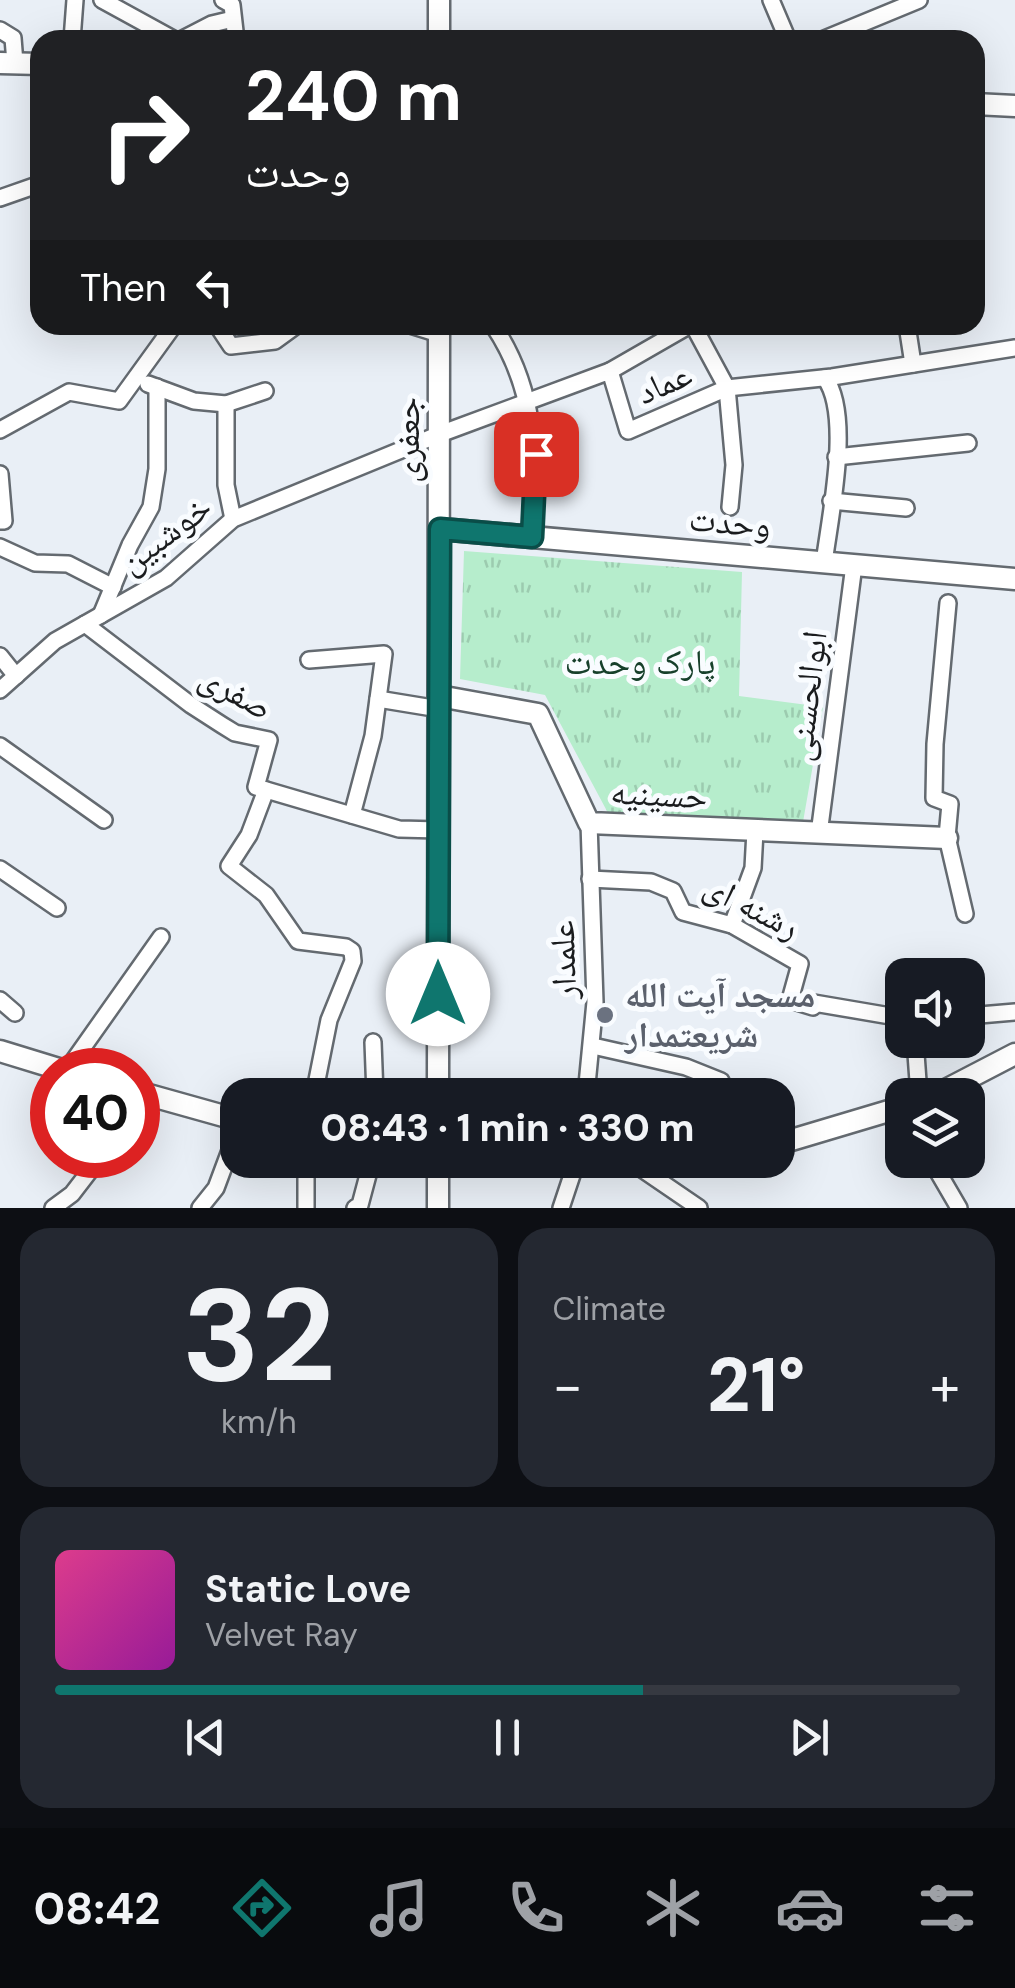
<!DOCTYPE html>
<meta charset="utf-8">
<style>
:root{--surface:#171b24;--page:#242831;--text:#f1f3f6;--muted:#9ea1a6;--line:#363941;--accent:#0f766e}
body{margin:0;font-family:"DM Sans","Noto Naskh Arabic",sans-serif;background:var(--page);color:var(--text);height:100vh;display:flex;flex-direction:column;font-size:38px;white-space:nowrap}
*{box-sizing:border-box;margin:0}
p{font-size:32px;color:var(--muted)}
.icon{flex:none;width:55px;height:55px;fill:none;stroke:currentColor;stroke-width:2;stroke-linecap:round;stroke-linejoin:round}
.map{position:relative;height:1208px;overflow:hidden}
.details{display:flex;flex-direction:column;gap:20px;padding:20px;background:#0d0f14;flex:1}
.details>*{flex:none}
.hud{position:absolute;left:30px;top:30px;width:955px;height:305px;border-radius:30px;box-shadow:0 10px 40px #0002;background:#202124;color:#fff;overflow:hidden}
.fabs{position:absolute;left:885px;top:958px;display:grid;gap:20px}
.fabs a{display:grid;place-items:center;width:100px;height:100px;border-radius:20px;background:var(--surface);box-shadow:0 10px 40px #0002;font-size:50px}
.speed{position:absolute;left:30px;top:1048px;display:flex;gap:20px;font-size:50px;font-weight:700;text-align:center}
.speed>*{display:grid;place-content:center;width:130px;height:130px;border-radius:50%;background:var(--surface);box-shadow:0 10px 40px #0002;line-height:1}
.speed .limit{border:15px solid #d22;background:#fff;color:#111}
.pin{position:absolute;display:grid;place-items:center;width:85px;height:85px;color:#fff;margin:-42px;border-radius:20px;box-shadow:0 5px 15px #0006}
.me{position:absolute;width:110px;margin:-55px;rotate:0deg;stroke-linejoin:round;filter:drop-shadow(0 0 8px #0008)}
.turn{display:flex;align-items:center;gap:35px;height:210px;padding:0 50px;font-size:45px}
.turn .icon{width:130px;height:130px;stroke-width:2.5}
.turn b{display:block;font-size:70px;line-height:85px}
.then{display:flex;align-items:center;height:95px;padding:0 50px;background:#0003;gap:20px;font-size:38px}
.big{font-size:75px;font-weight:800;line-height:1.1}
.details .card{flex:1;display:flex;flex-direction:column;justify-content:center;gap:15px;min-width:0;padding:0 35px;border-radius:30px;background:var(--page)}
.details .dial{align-items:center;gap:0}
.dial b{font-size:130px;line-height:1}
.song{display:flex;align-items:center;gap:30px}
.cover{width:120px;height:120px;border-radius:15px;background:linear-gradient(135deg,hsl(330 70% 55%),hsl(300 70% 35%))}
.played{height:10px;border-radius:5px;background:linear-gradient(90deg,var(--accent) 65%,var(--line) 65%)}
.keys{display:flex;justify-content:space-around;direction:ltr}
.heat{display:flex;justify-content:space-between;align-items:center;font-size:55px;direction:ltr}
.details .tiles{flex:1;display:grid;gap:20px;grid-template-columns:1fr 1fr}
.card:last-child{grid-column:span 2}
.trip{position:absolute;left:220px;top:1078px;width:575px;height:100px;border-radius:30px;background:var(--surface);box-shadow:0 10px 40px #0002;font-weight:800;line-height:100px;text-align:center}
.tab-bar{display:flex;height:160px;justify-content:space-around;align-items:center;background:#090b0e;color:var(--muted)}
.tab-bar .icon{width:70px;height:70px}
.tab-bar .on{color:var(--accent)}
.tab-bar b{font-size:45px;color:var(--text)}
.map>svg:first-child{display:block}
.park{fill:url(#park-tufts)}
.lines{fill:none;stroke-linecap:round;stroke-linejoin:round}
.street-casing{stroke:#646a70;stroke-width:20}
.secondary-casing{stroke:#646a70;stroke-width:25}
.street{stroke:#fff;stroke-width:15}
.secondary{stroke:#fff;stroke-width:20}
.route-casing{stroke:#0a4d48;stroke-width:25}
.route{stroke:#0f766e;stroke-width:18}
.worship-dot{fill:#6b7280;stroke:#f9fcff;stroke-width:4}
.labels{text-anchor:middle;dominant-baseline:central;stroke-width:10;stroke-linejoin:round;paint-order:stroke}
.street-label{font-size:35px;fill:#1a1c1e;stroke:#f9fcff}
.park-label{font-size:35px;fill:#17402b;stroke:#f9fcff}
.worship-label{font-size:35px;font-weight:bold;fill:#5b616d;stroke:#f9fcff;text-anchor:start}
</style>
<div class="map">
<svg width="1015" height="1208" viewBox="0 0 1015 1208">
<defs>
<pattern id="park-tufts" width="24" height="20" patternUnits="userSpaceOnUse" patternTransform="scale(2.5)"><rect width="24" height="20" fill="#b6edcc"/><path d="M3 7l-1-3M5 7V3M7 7l1-3M15 17l-1-3M17 17v-4M19 17l1-3" fill="none" stroke="#9ccbaf"/></pattern>
</defs>
<rect width="100%" height="100%" fill="#e9eff6"/>
<polygon class="park" points="464,551 742,572 739,696 823,707 803,822 608,813 545,695 460,679"/>
<g class="lines">
<defs>
<g id="street">
<polyline points="102,0 175,40"/>
<polyline points="223,0 232,5 236,40"/>
<polyline points="771,0 788,40"/>
<polyline points="0,30 13,38 15,63"/>
<polyline points="72,40 75,0"/>
<polyline points="181,40 212,24 233,19"/>
<polyline points="822,40 919,0"/>
<polyline points="0,198 40,184"/>
<polyline points="217,325 231,346 275,341 297,325"/>
<polyline points="410,325 439,334"/>
<path d="M493,325c46,68 42,134 39,212"/>
<polyline points="693,325 727,388 734,465 730,507"/>
<polyline points="907,325 913,364"/>
<polyline points="610,371 690,325"/>
<polyline points="148,384 194,401 226,404 265,391"/>
<polyline points="226,404 226,485 233,519"/>
<polyline points="0,430 69,392 119,401 174,325"/>
<polyline points="836,457 968,443"/>
<polyline points="0,474 4,521 0,521"/>
<polyline points="831,501 906,508"/>
<polyline points="0,547 35,563 68,564 113,587"/>
<path d="M824,563c6,-47 28,-148 1,-185"/>
<polyline points="948,603 935,744 934,798 950,804 947,837 965,914"/>
<polyline points="101,615 130,545 151,507 157,469 157,387"/>
<polyline points="85,624 191,705 222,725 235,733 269,740 256,787 399,829 439,830"/>
<polyline points="0,656 16,676"/>
<polyline points="309,660 384,654 373,736 352,815"/>
<polyline points="0,690 55,641 166,578 233,519 440,434 610,371 628,431 727,388 832,377 1015,348"/>
<polyline points="378,699 439,709"/>
<polyline points="0,746 104,820"/>
<polyline points="266,790 249,835 229,866 266,895 298,941 346,947 352,951 353,961 329,1020 314,1095"/>
<polyline points="819,834 854,565"/>
<polyline points="0,869 57,908"/>
<polyline points="590,879 651,882 673,891 683,912 732,925 800,964 790,1000 813,1007 814,1003 902,1018"/>
<polyline points="732,925 753,868 755,831"/>
<polyline points="0,1000 15,1013"/>
<polyline points="968,1016 1015,1012"/>
<polyline points="915,1040 919,1095"/>
<polyline points="373,1042 375,1095"/>
<polyline points="593,1046 686,1067 721,1081"/>
<polyline points="67,1070 161,937"/>
<polyline points="586,1095 595,1002 589,823"/>
<polyline points="931,1160 959,1208"/>
<polyline points="639,1167 699,1208"/>
<polyline points="53,1208 72,1194 102,1155"/>
<polyline points="200,1208 216,1188 238,1129"/>
<polyline points="306,1208 306,1160"/>
<polyline points="355,1208 360,1205 372,1160"/>
<polyline points="561,1208 577,1160"/>
</g>
<g id="secondary">
<polyline points="439,40 439,0"/>
<polyline points="0,63 40,64"/>
<polyline points="975,104 1015,106"/>
<polyline points="440,529 1015,579"/>
<polyline points="439,696 538,714 589,823 947,838"/>
<polyline points="0,1051 62,1070"/>
<polyline points="138,1092 238,1120"/>
<polyline points="438,1095 439,325"/>
<polyline points="936,1095 1015,1054"/>
<polyline points="778,1144 902,1107"/>
<path d="M577,1160c47,5 89,8 136,0"/>
<polyline points="438,1208 438,1160"/>
</g>
</defs>
<use href="#street" class="street-casing"/>
<use href="#secondary" class="secondary-casing"/>
<use href="#street" class="street"/>
<use href="#secondary" class="secondary"/>
</g>
<g class="lines">
<defs>
<polyline id="route" points="438,994 440,529 532,537 536,454"/>
</defs>
<use href="#route" class="route-casing"/>
<use href="#route" class="route"/>
</g>
<circle class="worship-dot" cx="605" cy="1015" r="10"/>
<g class="labels">
<g class="street-label">
<text transform="translate(664 383) rotate(-23)">عماد</text>
<text transform="translate(407 440) rotate(-90)">جعفری</text>
<text transform="translate(730 522) rotate(5)">وحدت</text>
<text transform="translate(165 534) rotate(-37)">خوشبین</text>
<text transform="translate(236 692) rotate(29)">صفری</text>
<text transform="translate(807 696) rotate(-83)">ابوالحسنی</text>
<text transform="translate(659 794) rotate(3)">حسینیه</text>
<text transform="translate(752 906) rotate(27)">رشنه ای</text>
<text transform="translate(563 960) rotate(-92)">علمدار</text>
</g>
<g class="park-label">
<text x="640" y="662">پارک وحدت</text>
</g>
<g class="worship-label">
<text x="625" y="995">مسجد آیت الله<tspan x="625" dy="40">شریعتمدار</tspan></text>
</g>
</g>
</svg>
<div class="fabs">
<a><svg class="icon" aria-label="sound" viewBox="0 0 24 24"><path d="M4 9h4l5-4v14l-5-4H4zM17 9q2 3 0 6"/></svg></a>
<a><svg class="icon" aria-label="layers" viewBox="0 0 24 24"><path d="M12 4l9 5-9 5-9-5zM3 14l9 5 9-5"/></svg></a>
</div>
<div class="speed"><div class="limit">40</div></div>
<div class="pin" style="left:536px;top:454px;background:#d93025"><svg class="icon" aria-label="arrive" viewBox="0 0 24 24"><path d="M6 21V4h12l-3 4 3 4H6"/></svg></div>
<svg class="me" style="left:438px;top:994px" viewBox="-20 -20 40 40"><circle r="19" fill="#fff"/><path d="M0-13L10 11 0 6-10 11z" fill="#0f766e"/></svg>
<div class="trip">08:43 · 1 min · 330 m</div>
<div class="hud">
<div class="turn"><svg class="icon" aria-label="right" viewBox="0 0 24 24"><path d="M7 20v-9h11M14 6l5 5-5 5"/></svg><div><b>240 m</b>وحدت</div></div>
<div class="then">Then<svg class="icon" aria-label="left" viewBox="0 0 24 24"><path d="M17 20v-9H6M10 6l-5 5 5 5"/></svg></div>
</div>
</div>
<section class="details">
<div class="tiles">
<div class="card dial"><b>32</b><p>km/h</p></div>
<div class="card"><p>Climate</p>
<div class="heat"><a>−</a><b class="big">21°</b><a>+</a></div>
</div>
<div class="card">
<div class="song"><i class="cover"></i><div><b>Static Love</b><p>Velvet Ray</p></div></div>
<div class="played"></div>
<div class="keys"><svg class="icon" aria-label="previous" viewBox="0 0 24 24"><path d="M18 5L8 12l10 7zM5 5v14"/></svg><svg class="icon" aria-label="pause" viewBox="0 0 24 24"><path d="M8 5v14M16 5v14"/></svg><svg class="icon" aria-label="next" viewBox="0 0 24 24"><path d="M6 5l10 7-10 7zM19 5v14"/></svg></div>
</div>
</div>
</section>
<nav class="tab-bar">
<b>08:42</b>
<svg class="icon on" aria-label="directions" viewBox="0 0 24 24"><path d="M12 3l9 9-9 9-9-9zM9 14v-3h6M13 9l2 2-2 2"/></svg>
<svg class="icon" aria-label="music" viewBox="0 0 24 24"><path d="M9 18V5l10-2v13"/><circle cx="6" cy="18" r="3"/><circle cx="16" cy="16" r="3"/></svg>
<svg class="icon" aria-label="phone" viewBox="0 0 24 24"><path d="M5 4h4l2 5-3 2q2 4 5 5l2-3 5 2v4C11 20 4 13 5 4z"/></svg>
<svg class="icon" aria-label="climate" viewBox="0 0 24 24"><path d="M12 3v18M4 7l16 10M4 17L20 7"/></svg>
<svg class="icon" aria-label="car" viewBox="0 0 24 24"><path d="M5 17H2v-5l4-1 3-4h7l3 4 3 1v5h-3M9 17h6M6 11h13"/><circle cx="7" cy="17" r="2"/><circle cx="17" cy="17" r="2"/></svg>
<svg class="icon" aria-label="filters" viewBox="0 0 24 24"><path d="M4 7h16M4 17h16"/><circle cx="9" cy="7" r="2"/><circle cx="15" cy="17" r="2"/></svg>
</nav>
